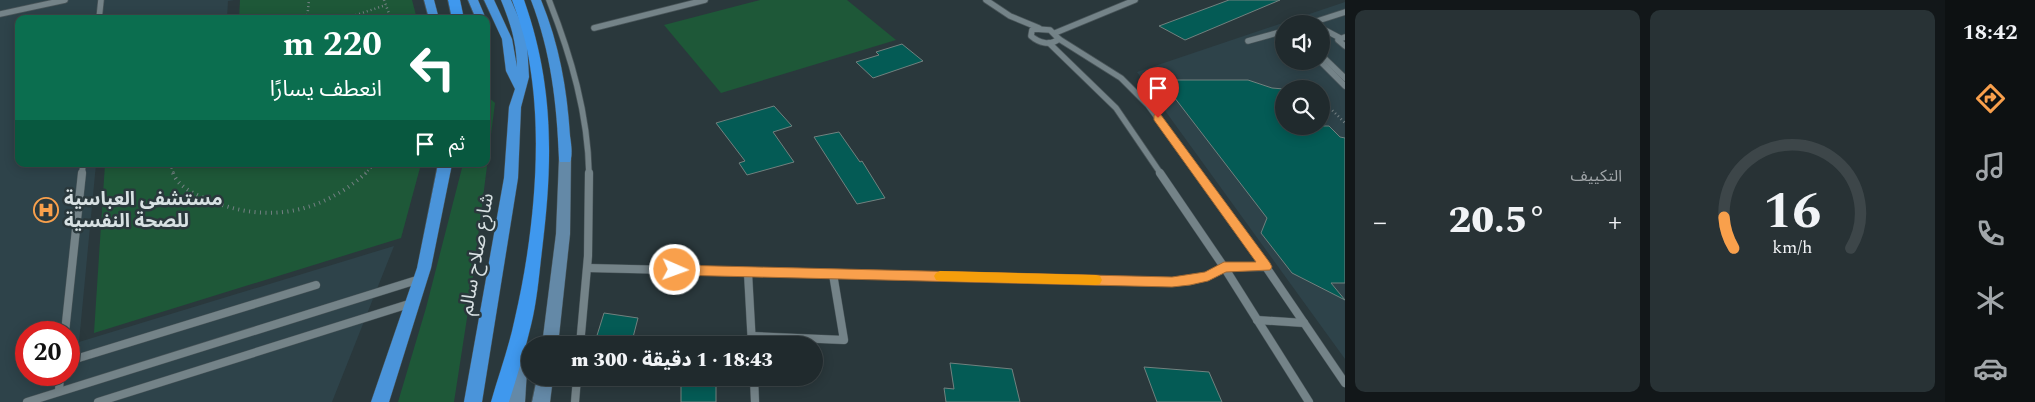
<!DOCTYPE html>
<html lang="ar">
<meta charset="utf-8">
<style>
:root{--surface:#202a2d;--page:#283235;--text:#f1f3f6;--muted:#a2a7aa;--line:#3d4649;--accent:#f9a04c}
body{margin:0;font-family:Spectral,"Noto Sans Arabic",serif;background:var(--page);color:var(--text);direction:rtl;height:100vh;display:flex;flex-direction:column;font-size:19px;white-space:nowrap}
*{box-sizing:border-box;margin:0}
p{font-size:16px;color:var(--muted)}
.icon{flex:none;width:28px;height:28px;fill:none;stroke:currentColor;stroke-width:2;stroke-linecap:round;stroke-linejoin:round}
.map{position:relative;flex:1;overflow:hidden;direction:ltr}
.side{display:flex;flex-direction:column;gap:10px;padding:10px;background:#121719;width:600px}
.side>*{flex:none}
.top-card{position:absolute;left:15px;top:15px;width:475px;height:152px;border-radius:10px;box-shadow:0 2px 12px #0003,0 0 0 1px var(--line);direction:rtl;background:#0b6e4f;color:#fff;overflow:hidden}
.controls{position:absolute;left:1275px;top:15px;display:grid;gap:10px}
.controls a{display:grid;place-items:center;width:55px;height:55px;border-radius:50%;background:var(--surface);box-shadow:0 2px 12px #0003,0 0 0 1px var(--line);font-size:25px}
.speed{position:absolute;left:15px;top:321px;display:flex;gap:10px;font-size:25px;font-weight:700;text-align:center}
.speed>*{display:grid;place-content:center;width:65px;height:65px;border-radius:50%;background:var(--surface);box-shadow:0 2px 12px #0003,0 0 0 1px var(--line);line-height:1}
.speed .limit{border:8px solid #d22;background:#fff;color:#111}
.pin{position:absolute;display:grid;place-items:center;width:42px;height:42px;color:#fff;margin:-51px -21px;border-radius:50% 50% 50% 0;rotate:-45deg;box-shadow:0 0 5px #0007}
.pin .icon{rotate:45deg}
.me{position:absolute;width:55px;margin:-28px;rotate:92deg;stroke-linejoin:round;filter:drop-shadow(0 0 4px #0008)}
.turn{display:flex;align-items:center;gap:18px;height:105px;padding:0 25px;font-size:22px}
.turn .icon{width:65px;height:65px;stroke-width:2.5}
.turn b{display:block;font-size:35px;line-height:42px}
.then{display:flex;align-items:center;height:48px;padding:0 25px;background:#0003;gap:10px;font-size:19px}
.big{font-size:38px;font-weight:800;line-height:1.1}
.side .tile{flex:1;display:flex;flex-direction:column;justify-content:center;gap:8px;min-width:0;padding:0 18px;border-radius:10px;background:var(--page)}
.side .dial{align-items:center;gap:0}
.dial svg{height:130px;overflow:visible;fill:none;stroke:var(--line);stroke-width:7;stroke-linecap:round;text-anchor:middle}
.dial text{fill:var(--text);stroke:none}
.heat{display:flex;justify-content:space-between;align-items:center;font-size:28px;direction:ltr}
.side .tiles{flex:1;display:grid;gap:10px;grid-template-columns:repeat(2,1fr)}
.trip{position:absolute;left:521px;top:336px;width:302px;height:50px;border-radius:25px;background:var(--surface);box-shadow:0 2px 12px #0003,0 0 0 1px var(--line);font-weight:800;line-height:50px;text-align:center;direction:rtl}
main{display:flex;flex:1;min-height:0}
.tab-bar{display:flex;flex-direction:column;width:90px;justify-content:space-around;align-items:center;background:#0d1112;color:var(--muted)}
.tab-bar .icon{width:35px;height:35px}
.tab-bar .active{color:var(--accent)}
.tab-bar b{font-size:22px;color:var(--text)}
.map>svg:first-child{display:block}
.built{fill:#2e434a;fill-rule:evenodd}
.green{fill:#1e5838}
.building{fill:#045b55;stroke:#71817f}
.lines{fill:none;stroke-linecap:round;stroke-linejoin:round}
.service-far1-casing{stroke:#495559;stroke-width:7}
.service-casing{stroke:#495559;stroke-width:9}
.secondary-casing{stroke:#495559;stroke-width:1}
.trunk-casing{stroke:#495559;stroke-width:1}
.motorway-casing{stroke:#495559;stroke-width:1}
.path-far1{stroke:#758184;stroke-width:2.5;stroke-dasharray:1 3;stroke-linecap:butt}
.path{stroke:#758184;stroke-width:4;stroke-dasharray:1 4.5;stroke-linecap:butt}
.service-far1{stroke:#748388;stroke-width:5.5}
.service{stroke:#748388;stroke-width:8}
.secondary{fill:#6489a7;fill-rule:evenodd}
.trunk{fill:#4a94da;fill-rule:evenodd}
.motorway{fill:#3f98ee;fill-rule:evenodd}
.route{fill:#f9a04c;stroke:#a26831}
.slow{fill:#f59e0b}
.labels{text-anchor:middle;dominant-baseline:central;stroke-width:5;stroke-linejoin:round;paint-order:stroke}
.poi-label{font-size:19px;font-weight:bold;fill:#d8e1e3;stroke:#2a383c;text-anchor:start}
.street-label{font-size:19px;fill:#d8e1e3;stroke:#2a383c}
</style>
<main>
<nav class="tab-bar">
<b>18:42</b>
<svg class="icon active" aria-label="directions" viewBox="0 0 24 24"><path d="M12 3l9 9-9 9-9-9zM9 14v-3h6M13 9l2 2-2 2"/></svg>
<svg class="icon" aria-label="music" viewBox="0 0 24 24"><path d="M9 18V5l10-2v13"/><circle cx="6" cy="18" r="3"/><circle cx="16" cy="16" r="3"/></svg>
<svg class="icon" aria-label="phone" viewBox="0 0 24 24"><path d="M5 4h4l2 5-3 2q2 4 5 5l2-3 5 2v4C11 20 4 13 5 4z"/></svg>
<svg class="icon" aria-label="climate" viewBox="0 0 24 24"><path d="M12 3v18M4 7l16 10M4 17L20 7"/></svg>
<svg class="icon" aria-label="car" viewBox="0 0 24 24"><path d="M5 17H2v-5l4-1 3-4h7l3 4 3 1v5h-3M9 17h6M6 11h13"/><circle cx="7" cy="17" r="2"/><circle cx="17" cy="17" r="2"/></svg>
</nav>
<section class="side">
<div class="tiles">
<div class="tile dial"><svg viewBox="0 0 100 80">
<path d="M14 69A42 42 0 1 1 86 69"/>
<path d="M14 69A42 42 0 0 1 8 50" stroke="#f9a04c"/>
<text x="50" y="56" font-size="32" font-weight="700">16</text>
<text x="50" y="72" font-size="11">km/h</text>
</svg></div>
<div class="tile"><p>التكييف</p>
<div class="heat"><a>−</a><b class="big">20.5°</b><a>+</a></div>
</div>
</div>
</section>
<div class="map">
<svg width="1345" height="402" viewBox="0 0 1345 402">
<rect width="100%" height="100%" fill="#2a383c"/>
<g class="built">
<path d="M0,0h234l-6,1 -1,18h-208v145h77l-17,178 315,-96 -62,156h-332zM26,332h43v43h-43z"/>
<path d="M1345,2v357l-208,-287zM1284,24h37v37h-37zM1284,89h37v37h-37z"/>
</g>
<g class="green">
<polygon points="240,0 412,0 417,19 239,19"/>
<polygon points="760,0 847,0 896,40 721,93 664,25"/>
<polygon points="486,95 495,103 471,292 454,402 398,402 426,308 463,164 486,164"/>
<polygon points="105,164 421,164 401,238 94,333"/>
</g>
<g class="building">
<polygon points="1229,0 1280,0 1185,40 1159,26"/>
<polygon points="902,44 923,61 873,78 856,62 879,55 876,52"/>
<polygon points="1161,80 1248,80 1272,88 1284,89 1284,126 1329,126 1340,137 1345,138 1345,283 1331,283 1345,300 1292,273 1261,233 1267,218"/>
<polygon points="774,106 792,126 773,132 794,162 747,175 739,163 745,161 716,123"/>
<polygon points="839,132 860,162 862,161 885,198 857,204 814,137"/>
<polygon points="604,313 638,318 631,345 594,345"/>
<polygon points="950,363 1012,369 1020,402 946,402 944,388 954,389"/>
<polygon points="1144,367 1209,372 1222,402 1157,402"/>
<rect x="681" y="378" width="35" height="24"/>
</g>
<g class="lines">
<defs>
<g id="service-far1">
<path d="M549,0c22,56 39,114 40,174"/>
<polyline points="986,0 1010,16 1039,28"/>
<polyline points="0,14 65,0"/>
<polyline points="99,19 101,0"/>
<polyline points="1308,24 1345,12"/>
<polyline points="594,28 705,0"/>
<polyline points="1321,28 1340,38"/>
<path d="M1035,29l15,1 9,9c-9,7 -20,4 -28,-3l1,-6z"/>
<polyline points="1055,33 1135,0"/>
<polyline points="1345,37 1338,40 1345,46"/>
<polyline points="1059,39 1121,78 1148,105 1199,174"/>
<polyline points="1248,41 1284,31"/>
<polyline points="1049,43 1116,108 1161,174"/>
<polyline points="1321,55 1345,78"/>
<polyline points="1320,61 1345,86"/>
<polyline points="82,174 83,164"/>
</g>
<g id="service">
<polyline points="1160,173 1224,267 1309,402"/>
<polyline points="1198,173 1266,267 1345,383"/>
<polyline points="588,268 1172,282 1190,281 1208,276 1224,267 1266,267"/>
<polyline points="748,273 752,345"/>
<polyline points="1257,320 1304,323"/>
<polyline points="65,332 82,173"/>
<polyline points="752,336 844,340 833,274"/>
<polyline points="580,345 588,256 589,173"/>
<polyline points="69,361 316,285"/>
<polyline points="754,378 755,402"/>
<polyline points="59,391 60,375"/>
<polyline points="27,402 420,279"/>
<polyline points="98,402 412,303"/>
<polyline points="575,402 577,378"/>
</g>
<g id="secondary">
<polygon points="565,155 570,156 571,159 570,234 558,345 542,345 556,234 559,159 560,156"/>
<polygon points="520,346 526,348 528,353 525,402 507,402 512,353 514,348"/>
<polygon points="537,378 553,378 550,402 532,402"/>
</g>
<g id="trunk">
<polygon points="424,0 434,0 439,19 429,19"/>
<polygon points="468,0 478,0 486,19 476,19"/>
<path d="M484,0h10l18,39 5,28c-1,-27 -6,-42 -16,-67h10l12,28 4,16 2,33 -8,30 -3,71 -36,224h-18l40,-224 5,-71 6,-18 -9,-18 -4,-32z"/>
<path d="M531,0h10c18,44 26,88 29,136 1,7 3,19 0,26h-10l-1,-3c-2,-55 -8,-107 -28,-159z"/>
<polygon points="438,164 452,164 431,268 389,402 371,402 417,268"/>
</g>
<g id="motorway">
<polygon points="448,0 460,0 464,19 452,19"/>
<path d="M512,0h12c30,85 29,161 18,250 -3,25 -5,51 -11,75 -6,26 -14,51 -22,77h-18c8,-28 18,-55 24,-84 18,-78 28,-173 15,-252 -3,-23 -10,-44 -18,-66z"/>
</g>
</defs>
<use href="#service-far1" class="service-far1-casing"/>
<use href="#service" class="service-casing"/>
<use href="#secondary" class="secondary-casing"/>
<use href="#trunk" class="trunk-casing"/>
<use href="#motorway" class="motorway-casing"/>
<g class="path-far1">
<polyline points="384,0 391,19"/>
<polyline points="296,19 307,14"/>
<polyline points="307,19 309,0"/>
<polyline points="344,19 386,5"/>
<polyline points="1321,99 1345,123"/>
<polyline points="170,164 174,174"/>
<polyline points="365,174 374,164"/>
</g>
<path class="path" d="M173,173c5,14 23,22 36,27 57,24 111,14 157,-27"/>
<use href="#service-far1" class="service-far1"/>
<use href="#service" class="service"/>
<use href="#secondary" class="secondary"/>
<use href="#trunk" class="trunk"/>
<use href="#motorway" class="motorway"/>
</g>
<polygon class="route" points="1158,114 1161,115 1270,263 1272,267 1270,270 1226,272 1208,281 1190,285 1172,287 675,275 670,274 668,270 670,267 675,265 1172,277 1205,272 1224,262 1256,262 1154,120 1154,115"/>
<polygon class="slow" points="940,271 1096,275 1100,276 1102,280 1100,284 1096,285 940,281 936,280 934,276 936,273"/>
<defs>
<symbol id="hospital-ring" viewBox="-11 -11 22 22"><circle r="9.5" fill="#2a383c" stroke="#f9a04c" stroke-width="1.5"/><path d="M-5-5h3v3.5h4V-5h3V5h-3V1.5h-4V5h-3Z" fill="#f9a04c"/></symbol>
</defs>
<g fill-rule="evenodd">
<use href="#hospital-ring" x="32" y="196" width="28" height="28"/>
</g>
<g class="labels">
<g class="poi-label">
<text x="64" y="199">مستشفى العباسية<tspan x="64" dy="22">للصحة النفسية</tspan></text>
</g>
<g class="street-label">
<text transform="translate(477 254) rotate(-80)">شارع صلاح سالم</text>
</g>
</g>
</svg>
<div class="controls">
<a><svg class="icon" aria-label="sound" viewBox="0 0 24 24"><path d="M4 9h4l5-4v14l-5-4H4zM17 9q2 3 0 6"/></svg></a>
<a><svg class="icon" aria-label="search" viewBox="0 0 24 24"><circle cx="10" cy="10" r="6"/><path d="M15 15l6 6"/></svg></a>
</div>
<div class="speed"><div class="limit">20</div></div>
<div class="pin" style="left:1158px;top:118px;background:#d93025"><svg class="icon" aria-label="arrive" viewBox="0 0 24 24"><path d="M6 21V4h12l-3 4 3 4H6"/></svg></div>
<svg class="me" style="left:675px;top:270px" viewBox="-20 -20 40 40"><circle r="17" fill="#f9a04c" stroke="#fff" stroke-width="3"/><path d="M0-11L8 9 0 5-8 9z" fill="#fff"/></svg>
<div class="trip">18:43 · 1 دقيقة · 300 m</div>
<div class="top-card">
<div class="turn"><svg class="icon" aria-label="left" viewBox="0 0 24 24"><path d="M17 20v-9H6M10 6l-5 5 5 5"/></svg><div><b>220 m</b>انعطف يسارًا</div></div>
<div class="then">ثم<svg class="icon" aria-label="arrive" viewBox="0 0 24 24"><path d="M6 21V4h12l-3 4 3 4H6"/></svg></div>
</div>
</div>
</main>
